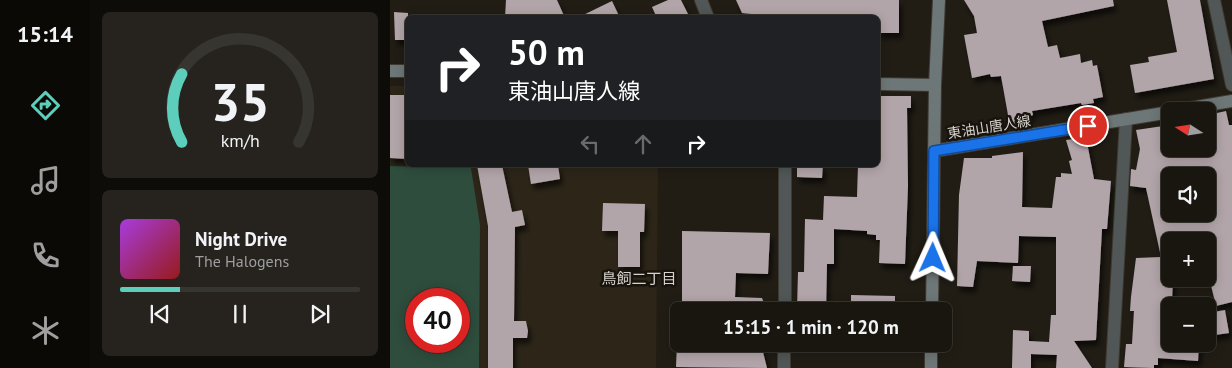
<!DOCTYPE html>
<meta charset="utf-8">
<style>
:root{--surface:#191610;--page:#26231e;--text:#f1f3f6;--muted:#9f9f9f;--line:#373530;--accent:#5ccebb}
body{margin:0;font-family:"PT Sans","Noto Sans JP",sans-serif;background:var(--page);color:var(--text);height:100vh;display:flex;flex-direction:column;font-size:19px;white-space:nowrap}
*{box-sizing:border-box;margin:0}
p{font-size:16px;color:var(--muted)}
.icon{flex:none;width:28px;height:28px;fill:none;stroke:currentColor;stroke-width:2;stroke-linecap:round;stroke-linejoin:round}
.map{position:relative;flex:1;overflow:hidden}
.side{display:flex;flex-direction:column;gap:12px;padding:12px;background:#0e0c09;width:300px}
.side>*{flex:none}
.guide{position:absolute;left:15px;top:15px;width:475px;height:152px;border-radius:8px;box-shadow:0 2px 12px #0003,0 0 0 1px var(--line);background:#202124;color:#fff;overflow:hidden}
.needle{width:32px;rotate:282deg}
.tools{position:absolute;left:771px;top:102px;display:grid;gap:10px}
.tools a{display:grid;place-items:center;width:55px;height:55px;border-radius:8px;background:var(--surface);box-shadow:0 2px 12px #0003,0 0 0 1px var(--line);font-size:25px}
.speed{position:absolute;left:15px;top:288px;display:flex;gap:10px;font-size:25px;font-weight:700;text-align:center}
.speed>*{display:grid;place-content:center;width:65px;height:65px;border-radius:50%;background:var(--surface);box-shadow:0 2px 12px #0003,0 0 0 1px var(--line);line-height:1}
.speed .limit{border:8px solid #d22;background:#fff;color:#111}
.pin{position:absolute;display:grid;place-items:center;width:42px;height:42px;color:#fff;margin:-21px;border:2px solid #fff;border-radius:50%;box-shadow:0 1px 5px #0007}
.me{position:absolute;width:55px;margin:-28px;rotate:1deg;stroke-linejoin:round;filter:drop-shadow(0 0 4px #0008)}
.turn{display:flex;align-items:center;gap:18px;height:105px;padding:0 20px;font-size:22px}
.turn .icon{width:65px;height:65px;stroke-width:2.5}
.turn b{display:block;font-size:35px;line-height:42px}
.lanes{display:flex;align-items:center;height:48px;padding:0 20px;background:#0003;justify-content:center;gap:25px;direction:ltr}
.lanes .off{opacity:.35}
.side .card{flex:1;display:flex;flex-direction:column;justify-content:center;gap:8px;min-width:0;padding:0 18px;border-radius:8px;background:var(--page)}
.side .dial{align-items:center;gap:0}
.dial svg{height:130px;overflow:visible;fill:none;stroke:var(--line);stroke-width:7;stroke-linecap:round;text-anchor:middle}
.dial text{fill:var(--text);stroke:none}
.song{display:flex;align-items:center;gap:15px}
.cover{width:60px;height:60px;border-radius:8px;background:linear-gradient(135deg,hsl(280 70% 55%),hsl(0 70% 35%))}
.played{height:5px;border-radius:2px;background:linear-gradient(90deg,var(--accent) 25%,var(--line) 25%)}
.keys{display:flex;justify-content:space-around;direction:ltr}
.trip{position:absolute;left:280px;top:302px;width:282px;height:50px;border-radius:8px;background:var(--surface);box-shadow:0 2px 12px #0003,0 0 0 1px var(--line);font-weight:700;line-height:50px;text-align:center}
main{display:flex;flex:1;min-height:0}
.menu{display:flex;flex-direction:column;width:90px;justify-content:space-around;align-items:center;background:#0a0906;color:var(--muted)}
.menu .icon{width:35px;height:35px}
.menu .active{color:var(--accent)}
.menu b{font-size:22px;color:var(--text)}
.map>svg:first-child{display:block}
.built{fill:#2c2518;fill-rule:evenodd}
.green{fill:#2e4d3d;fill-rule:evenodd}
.building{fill:#b2a5aa;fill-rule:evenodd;filter:url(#shadow)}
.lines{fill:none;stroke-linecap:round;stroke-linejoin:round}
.street-casing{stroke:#3e3a33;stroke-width:14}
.secondary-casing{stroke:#3e3a33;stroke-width:14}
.street{stroke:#515757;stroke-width:12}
.secondary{stroke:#6e7777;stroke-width:12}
.route-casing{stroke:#114b97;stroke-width:12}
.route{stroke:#1a73e8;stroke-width:9}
.labels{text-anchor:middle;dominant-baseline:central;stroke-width:5;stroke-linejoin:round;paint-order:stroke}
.street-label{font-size:14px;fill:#d6d3ce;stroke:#18130c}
.neighbourhood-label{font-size:15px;fill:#d6d3ce;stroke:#18130c}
</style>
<main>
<nav class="menu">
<b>15:14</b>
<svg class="icon active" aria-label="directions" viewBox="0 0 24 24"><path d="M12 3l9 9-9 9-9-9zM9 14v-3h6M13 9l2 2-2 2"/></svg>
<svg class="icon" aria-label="music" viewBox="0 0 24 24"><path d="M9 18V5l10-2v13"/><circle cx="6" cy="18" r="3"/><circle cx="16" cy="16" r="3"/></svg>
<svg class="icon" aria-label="phone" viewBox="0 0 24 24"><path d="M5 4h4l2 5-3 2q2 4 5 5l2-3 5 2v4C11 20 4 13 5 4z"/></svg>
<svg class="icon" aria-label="climate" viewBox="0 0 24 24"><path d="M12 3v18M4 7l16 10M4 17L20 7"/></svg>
</nav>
<section class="side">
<div class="card dial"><svg viewBox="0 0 100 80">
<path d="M14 69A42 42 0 1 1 86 69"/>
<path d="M14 69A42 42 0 0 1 14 27" stroke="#5ccebb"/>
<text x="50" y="56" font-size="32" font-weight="700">35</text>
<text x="50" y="72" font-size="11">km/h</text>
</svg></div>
<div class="card">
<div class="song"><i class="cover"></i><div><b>Night Drive</b><p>The Halogens</p></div></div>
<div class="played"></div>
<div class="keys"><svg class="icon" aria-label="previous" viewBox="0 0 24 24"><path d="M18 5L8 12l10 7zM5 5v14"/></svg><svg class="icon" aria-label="pause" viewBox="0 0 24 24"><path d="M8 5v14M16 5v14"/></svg><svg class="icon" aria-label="next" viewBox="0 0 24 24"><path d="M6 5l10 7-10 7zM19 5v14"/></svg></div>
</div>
</section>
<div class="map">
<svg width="842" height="368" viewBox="0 0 842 368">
<defs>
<filter id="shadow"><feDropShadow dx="3" dy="5.5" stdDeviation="2.5" flood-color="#0009"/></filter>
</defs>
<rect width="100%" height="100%" fill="#211d15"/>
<path class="built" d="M0,86h17l1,79h250l-2,203h-266zM26,299h43v42h-43z"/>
<path class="green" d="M0,166l81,2 9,57 -1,143h-89zM26,299h43v42h-43z"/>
<g class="building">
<polygon points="116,0 167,0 175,18 115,18"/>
<polygon points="278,0 291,0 300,18 267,18 262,7"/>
<polygon points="346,0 509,0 509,33 488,33 488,18 362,18 362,14 352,13"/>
<polygon points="574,0 723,0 724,6 652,21 658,47 667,45 670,58 690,54 691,63 702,60 703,66 707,65 713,97 703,99 704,103 692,105 691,103 642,111 643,115 631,120 632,124 620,126 611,76 601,77 600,74 582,78 574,35 587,33 584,16"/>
<polygon points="777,0 810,0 824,79 745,93 740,65 759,62 758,57 787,52"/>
<polygon points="222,1 230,18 187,18"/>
<polygon points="4,12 18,13 18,40 5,40"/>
<polygon points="0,95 18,95 18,159 0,158"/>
<polygon points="488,96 521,96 521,108 517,108 518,186 515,264 489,263 490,240 486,240 486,235 477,234 477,231 444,229 444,264 437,264 436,311 407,310 408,272 414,272 415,219 433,220 434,196 467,197 468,165 488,165"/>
<path d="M836,111l3,14h3v177l-16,4 -8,-33v-32h-38v38h3l-3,65h29l-1,17 -40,-3v7h-4v3l-30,-1 2,-23h6l2,-33h-4l1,-14 5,-39 25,-1 -15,-69 -16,-2 1,-17 5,1 4,-21 -4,-19 34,-5v24h38v-34zM780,176h38v38l-24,2v-2h-14z"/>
<polygon points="696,137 704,179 721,181 717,229 712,229 706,340 684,341 702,368 666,368 667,355 641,354 641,368 622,368 623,330 639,331 639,341 659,342 661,315 666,315 666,237 629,236 628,263 587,261 583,287 567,286 569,195 574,158 602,158 602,156 633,152 632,207 662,208 666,177 671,177 671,173 682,174 679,161 682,160 676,140"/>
<polygon points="87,165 112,165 122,212 132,210 135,225 125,227 124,321 136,321 138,331 137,338 123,338 123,368 98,368 98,226"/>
<polygon points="138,165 168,165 170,179 141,184"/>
<polygon points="407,165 433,165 432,178 407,177"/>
<polygon points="213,203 255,204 254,232 250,232 250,267 228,267 228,231 212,231"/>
<polygon points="292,231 380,233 378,274 346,273 345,297 372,298 377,311 292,311"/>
<polygon points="623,266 641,266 640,282 622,281"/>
<polygon points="461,295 505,296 505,311 461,311"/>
<polygon points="835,310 839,333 818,336 818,313"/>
<polygon points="287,344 371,344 377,368 286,367"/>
</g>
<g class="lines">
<defs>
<g id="street">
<polyline points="311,0 318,18"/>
<polyline points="824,0 842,85"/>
<polyline points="395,311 395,165"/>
<polyline points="394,368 394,344"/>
<polyline points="722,368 736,119"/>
</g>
<g id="secondary">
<polyline points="0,71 18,71"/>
<polyline points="488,84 545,85"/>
<polyline points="783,111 842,101"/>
<polyline points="544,151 780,112"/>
<polyline points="542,311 545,85 549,0"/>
<polyline points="541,368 541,344"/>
</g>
</defs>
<use href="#street" class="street-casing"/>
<use href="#secondary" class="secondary-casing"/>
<use href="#street" class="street"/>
<use href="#secondary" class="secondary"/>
</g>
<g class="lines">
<defs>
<polyline id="route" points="543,258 544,151 698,126"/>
</defs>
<use href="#route" class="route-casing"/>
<use href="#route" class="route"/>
</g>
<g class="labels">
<g class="street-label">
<text transform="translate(599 127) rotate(-9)">東油山唐人線</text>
</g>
<g class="neighbourhood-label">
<text x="249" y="278">鳥飼二丁目</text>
</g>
</g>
</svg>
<div class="tools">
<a><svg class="needle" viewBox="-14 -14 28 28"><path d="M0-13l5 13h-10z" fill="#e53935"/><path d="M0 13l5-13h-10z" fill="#9f9f9f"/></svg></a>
<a><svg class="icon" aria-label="sound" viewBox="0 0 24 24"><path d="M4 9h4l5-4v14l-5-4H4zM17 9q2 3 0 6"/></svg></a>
<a>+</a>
<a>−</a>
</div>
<div class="speed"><div class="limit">40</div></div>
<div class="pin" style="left:698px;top:126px;background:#d93025"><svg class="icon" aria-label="arrive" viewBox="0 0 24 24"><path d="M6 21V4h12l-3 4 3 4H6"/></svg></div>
<svg class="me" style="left:543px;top:258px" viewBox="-20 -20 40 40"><path d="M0-17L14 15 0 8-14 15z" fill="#1a73e8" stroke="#fff" stroke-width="4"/></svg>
<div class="trip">15:15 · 1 min · 120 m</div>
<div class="guide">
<div class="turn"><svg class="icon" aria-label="right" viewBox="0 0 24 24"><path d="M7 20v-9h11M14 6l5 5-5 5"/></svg><div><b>50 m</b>東油山唐人線</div></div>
<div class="lanes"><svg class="icon off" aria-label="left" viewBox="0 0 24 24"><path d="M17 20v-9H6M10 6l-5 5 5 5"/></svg><svg class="icon off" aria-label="ahead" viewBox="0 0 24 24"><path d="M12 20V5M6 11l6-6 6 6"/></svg><svg class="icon" aria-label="right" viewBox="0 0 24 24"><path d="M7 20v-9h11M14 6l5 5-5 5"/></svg></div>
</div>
</div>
</main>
